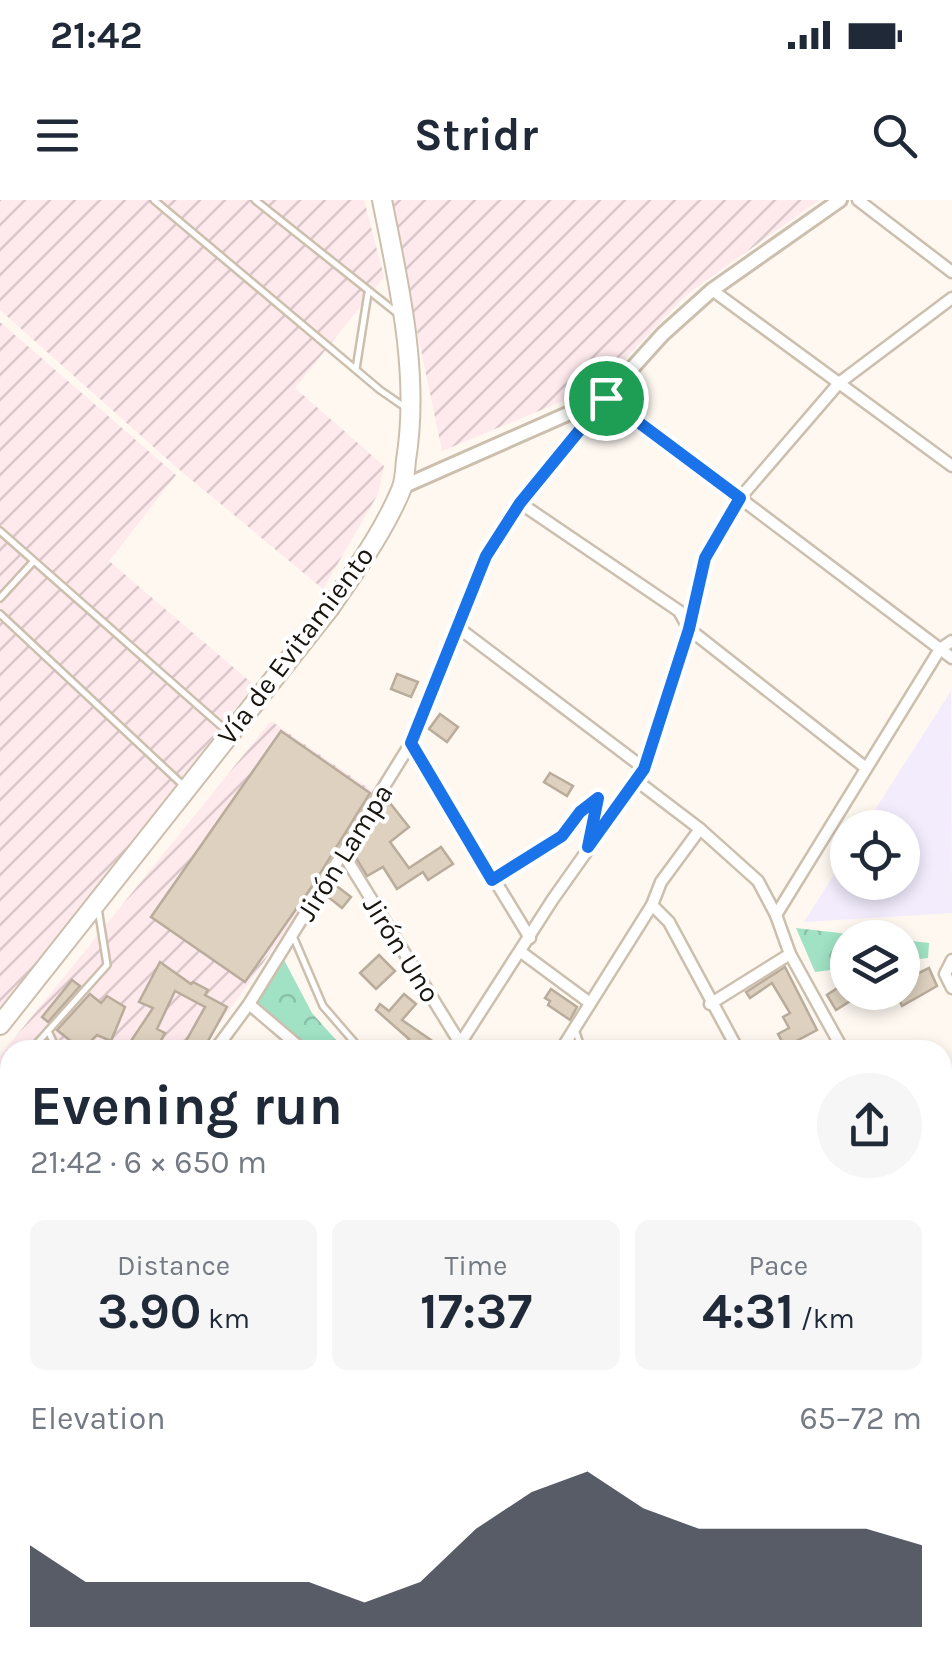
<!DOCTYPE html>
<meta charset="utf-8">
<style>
:root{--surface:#fff;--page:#f6f6f7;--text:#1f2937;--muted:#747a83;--accent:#111827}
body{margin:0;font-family:Karla,sans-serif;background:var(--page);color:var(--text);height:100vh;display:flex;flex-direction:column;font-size:38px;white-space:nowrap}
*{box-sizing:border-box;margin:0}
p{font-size:32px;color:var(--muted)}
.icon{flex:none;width:55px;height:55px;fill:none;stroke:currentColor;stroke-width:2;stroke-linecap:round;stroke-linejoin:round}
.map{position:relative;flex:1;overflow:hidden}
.side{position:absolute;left:0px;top:840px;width:952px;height:640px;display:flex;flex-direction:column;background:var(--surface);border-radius:30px 30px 0 0;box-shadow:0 5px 15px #0003}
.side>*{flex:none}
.controls{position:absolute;left:830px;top:610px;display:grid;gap:20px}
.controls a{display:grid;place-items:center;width:90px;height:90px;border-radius:50%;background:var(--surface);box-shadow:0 5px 15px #0003;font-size:50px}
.pin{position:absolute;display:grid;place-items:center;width:85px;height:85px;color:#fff;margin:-42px;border:5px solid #fff;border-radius:50%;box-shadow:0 2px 10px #0007}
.round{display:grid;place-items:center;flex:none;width:105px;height:105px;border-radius:52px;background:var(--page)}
.summary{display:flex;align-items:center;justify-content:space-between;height:170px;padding:0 30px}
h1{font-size:55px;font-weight:700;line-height:75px}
.metrics{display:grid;grid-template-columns:repeat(3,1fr);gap:15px;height:170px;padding:10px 30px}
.metrics div{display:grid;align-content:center;border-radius:15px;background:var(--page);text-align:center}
.metrics b{font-size:50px;font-weight:700}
.metrics small{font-size:28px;font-weight:400}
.metrics p{font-size:28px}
.chart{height:280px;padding:20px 30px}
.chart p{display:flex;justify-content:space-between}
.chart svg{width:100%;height:180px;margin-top:10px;fill:var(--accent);opacity:.7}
.status{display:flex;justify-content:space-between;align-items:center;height:70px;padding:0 50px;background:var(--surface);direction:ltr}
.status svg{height:28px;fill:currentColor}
header{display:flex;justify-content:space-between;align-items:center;height:130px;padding:0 30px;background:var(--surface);font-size:45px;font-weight:700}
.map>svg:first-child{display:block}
</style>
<div class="status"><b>21:42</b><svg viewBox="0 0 49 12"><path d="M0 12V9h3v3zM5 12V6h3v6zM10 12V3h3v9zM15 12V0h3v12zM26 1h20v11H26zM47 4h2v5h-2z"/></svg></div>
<header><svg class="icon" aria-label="menu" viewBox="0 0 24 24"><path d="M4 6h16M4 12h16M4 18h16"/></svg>Stridr<svg class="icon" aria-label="search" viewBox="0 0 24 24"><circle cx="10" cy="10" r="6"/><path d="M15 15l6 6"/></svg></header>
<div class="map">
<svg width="952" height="1480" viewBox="0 0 952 1480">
<defs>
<pattern id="industrial-furrows" width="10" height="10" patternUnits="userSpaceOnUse" patternTransform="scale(2.5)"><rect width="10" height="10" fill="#fee9ed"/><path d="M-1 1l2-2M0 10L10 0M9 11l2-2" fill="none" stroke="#d9c7ca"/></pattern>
<pattern id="park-crowns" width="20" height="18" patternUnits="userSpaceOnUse" patternTransform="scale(2.5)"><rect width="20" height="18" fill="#a0e2c3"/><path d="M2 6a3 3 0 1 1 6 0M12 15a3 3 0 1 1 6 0" fill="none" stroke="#89c1a6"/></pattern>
</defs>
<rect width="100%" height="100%" fill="#fef8f1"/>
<g fill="url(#industrial-furrows)">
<polygon points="0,0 364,0 384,77 295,188 384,266 378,294 323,389 175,266 0,110"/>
<polygon points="390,0 819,0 686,95 599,186 442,251"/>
<polygon points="0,122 176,275 109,361 254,485 0,812"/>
<polygon points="271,521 381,597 201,850 10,850 10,1108 0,1107 0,856"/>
<polygon points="0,1195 10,1211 10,1470 170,1470 176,1480 0,1480"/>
</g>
<polygon fill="#f2ecfd" points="951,491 952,713 804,722 847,654 848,682 902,682 902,628 864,627"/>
<g fill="url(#park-crowns)">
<polygon points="796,728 875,737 848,738 847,768 815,772"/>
<polygon points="903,740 929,743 928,758 903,761"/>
<polygon points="283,758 312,813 345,850 311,850 258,802"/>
<polygon points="801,1470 921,1470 926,1480 781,1480"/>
</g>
<g fill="#ded1bf" stroke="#b9ac9a" stroke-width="2.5">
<polygon points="397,474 418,482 411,497 391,489"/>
<polygon points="440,514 458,527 447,542 429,529"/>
<polygon points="281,531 370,593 313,685 245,782 151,717"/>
<polygon points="550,573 573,586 567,596 544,582"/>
<polygon points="384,603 390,603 409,627 390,642 409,668 441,647 453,664 428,680 423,672 397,689 383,667 367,676 353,653"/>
<polygon points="334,684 351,697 342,708 327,696"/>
<polygon points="379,755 395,771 376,789 360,773"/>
<polygon points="160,762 191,784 193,782 208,790 205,795 227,807 203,850 181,850 205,807 175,791 157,829 165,833 156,850 125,850 153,808 139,802"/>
<polygon points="785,767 817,830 785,847 778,834 789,828 783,817 790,813 772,783 750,798 746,792"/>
<polygon points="929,768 937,786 902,806 896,792 902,792 902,781"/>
<polygon points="72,780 80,786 48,822 42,817"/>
<polygon points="845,783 848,792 855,798 836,810 827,795"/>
<polygon points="551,789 577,807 570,820 548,805 550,801 545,798"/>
<polygon points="90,794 101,803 107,796 125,807 111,841 97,835 82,850 57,830"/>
<polygon points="404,794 416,804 402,820 431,840 424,850 411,850 405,846 409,839 376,810 380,804 389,811"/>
<polygon points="0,1021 10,1028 10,1061 0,1055"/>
</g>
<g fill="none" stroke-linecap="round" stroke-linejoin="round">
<defs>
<g id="service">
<polyline points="154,0 380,190 406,208"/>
<polyline points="255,0 397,113"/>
<polyline points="356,169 368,93"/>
<polyline points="0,331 228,532"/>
<polyline points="0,398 33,362"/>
<polyline points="0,414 185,587"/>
<polyline points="494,678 562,636 580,612 598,598 589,643"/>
<polyline points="293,736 323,806 361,850"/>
<polyline points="575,829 582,850"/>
<polyline points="48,831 57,850"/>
<polyline points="31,850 107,765 98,708"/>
<polyline points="0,884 10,873"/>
<polyline points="0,968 10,967"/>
</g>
<g id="minor">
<polyline points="858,0 952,72"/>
<polyline points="712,90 952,266"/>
<polyline points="520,303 679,411 689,429 866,568"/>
<polyline points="456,426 645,569"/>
<polyline points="411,543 530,738"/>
<polyline points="637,581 700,629 758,681 776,715 790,754 843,850"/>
<polyline points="344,655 460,843"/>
<polyline points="652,705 669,722 738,850"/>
<polyline points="776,715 940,449 952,441"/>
<polyline points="521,752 590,803"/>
<polyline points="952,760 945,774 952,788"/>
<polyline points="249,804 303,850"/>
<polyline points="710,804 790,754"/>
<polyline points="215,850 249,804 411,543 486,356 520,303 606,197 952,458"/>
<polyline points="456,850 553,699 645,569 689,429 705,358 740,298 839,183 952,98"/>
<polyline points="561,850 652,705 661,682 700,629"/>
<polyline points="942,1004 952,998"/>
<polyline points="942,1021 952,1040"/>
<polyline points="942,1085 952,1080"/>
<polyline points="0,1113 10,1114"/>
<polyline points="0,1185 10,1200"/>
<polyline points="942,1224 952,1220"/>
<polyline points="942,1385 952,1380"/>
<polyline points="942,1455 952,1472"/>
<polyline points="185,1470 191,1480"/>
<polyline points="253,1470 258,1480"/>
<polyline points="411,1470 416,1480"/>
<polyline points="549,1470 554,1480"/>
<polyline points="744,1478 761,1470"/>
<polyline points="200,1480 220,1470"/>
</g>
<polyline id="tertiary" points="402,287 606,197 663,134 712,90 840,0"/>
<path id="trunk" d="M0,825L329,409C355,371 383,333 401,290C405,281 405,270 406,260C420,174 399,85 382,0"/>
</defs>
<use href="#service" stroke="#ccbfae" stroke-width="10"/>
<use href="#minor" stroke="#ccbfae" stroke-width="15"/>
<use href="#tertiary" stroke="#ccbfae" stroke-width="18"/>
<use href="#trunk" stroke="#ccbfae" stroke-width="22"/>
<use href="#service" stroke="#fff" stroke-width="5"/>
<use href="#minor" stroke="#fff" stroke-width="10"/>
<use href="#tertiary" stroke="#fff" stroke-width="12"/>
<use href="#trunk" stroke="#fff" stroke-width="18"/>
</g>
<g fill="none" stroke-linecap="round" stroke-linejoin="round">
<defs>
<polygon id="route" points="606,198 740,298 705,358 689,429 644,569 588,647 598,598 580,612 562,636 492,680 411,543 486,356 520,303"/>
</defs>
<use href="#route" stroke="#fff" stroke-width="20"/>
<use href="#route" stroke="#1a73e8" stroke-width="12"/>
</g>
<g text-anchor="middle" stroke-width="8" stroke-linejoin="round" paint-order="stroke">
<g font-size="28" fill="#19150e" stroke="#fff">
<text transform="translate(295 445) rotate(-53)" y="10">Vía de Evitamiento</text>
<text transform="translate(344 652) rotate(-58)" y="10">Jirón Lampa</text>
<text transform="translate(402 749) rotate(58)" y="10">Jirón Uno</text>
</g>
</g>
</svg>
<div class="controls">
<a><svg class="icon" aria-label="locate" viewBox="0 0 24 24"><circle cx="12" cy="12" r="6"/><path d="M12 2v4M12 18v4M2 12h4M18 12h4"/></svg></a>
<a><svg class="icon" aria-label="layers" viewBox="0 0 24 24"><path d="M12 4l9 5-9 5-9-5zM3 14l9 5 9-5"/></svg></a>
</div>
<div class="pin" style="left:606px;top:198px;background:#1e9e55"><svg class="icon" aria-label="arrive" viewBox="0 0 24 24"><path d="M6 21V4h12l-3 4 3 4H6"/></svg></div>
<section class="side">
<div class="summary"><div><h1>Evening run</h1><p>21:42 · 6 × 650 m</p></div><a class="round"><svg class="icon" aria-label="share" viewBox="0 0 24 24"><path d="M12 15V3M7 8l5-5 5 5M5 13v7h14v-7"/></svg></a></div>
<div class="metrics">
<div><p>Distance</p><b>3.90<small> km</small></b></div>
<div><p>Time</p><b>17:37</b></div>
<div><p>Pace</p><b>4:31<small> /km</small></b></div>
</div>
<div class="chart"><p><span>Elevation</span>65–72 m</p>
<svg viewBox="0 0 160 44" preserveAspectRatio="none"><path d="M0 44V24L10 33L20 33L30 33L40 33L50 33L60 38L70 33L80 20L90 11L100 6L110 15L120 20L130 20L140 20L150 20L160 24V44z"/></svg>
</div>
</section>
</div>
